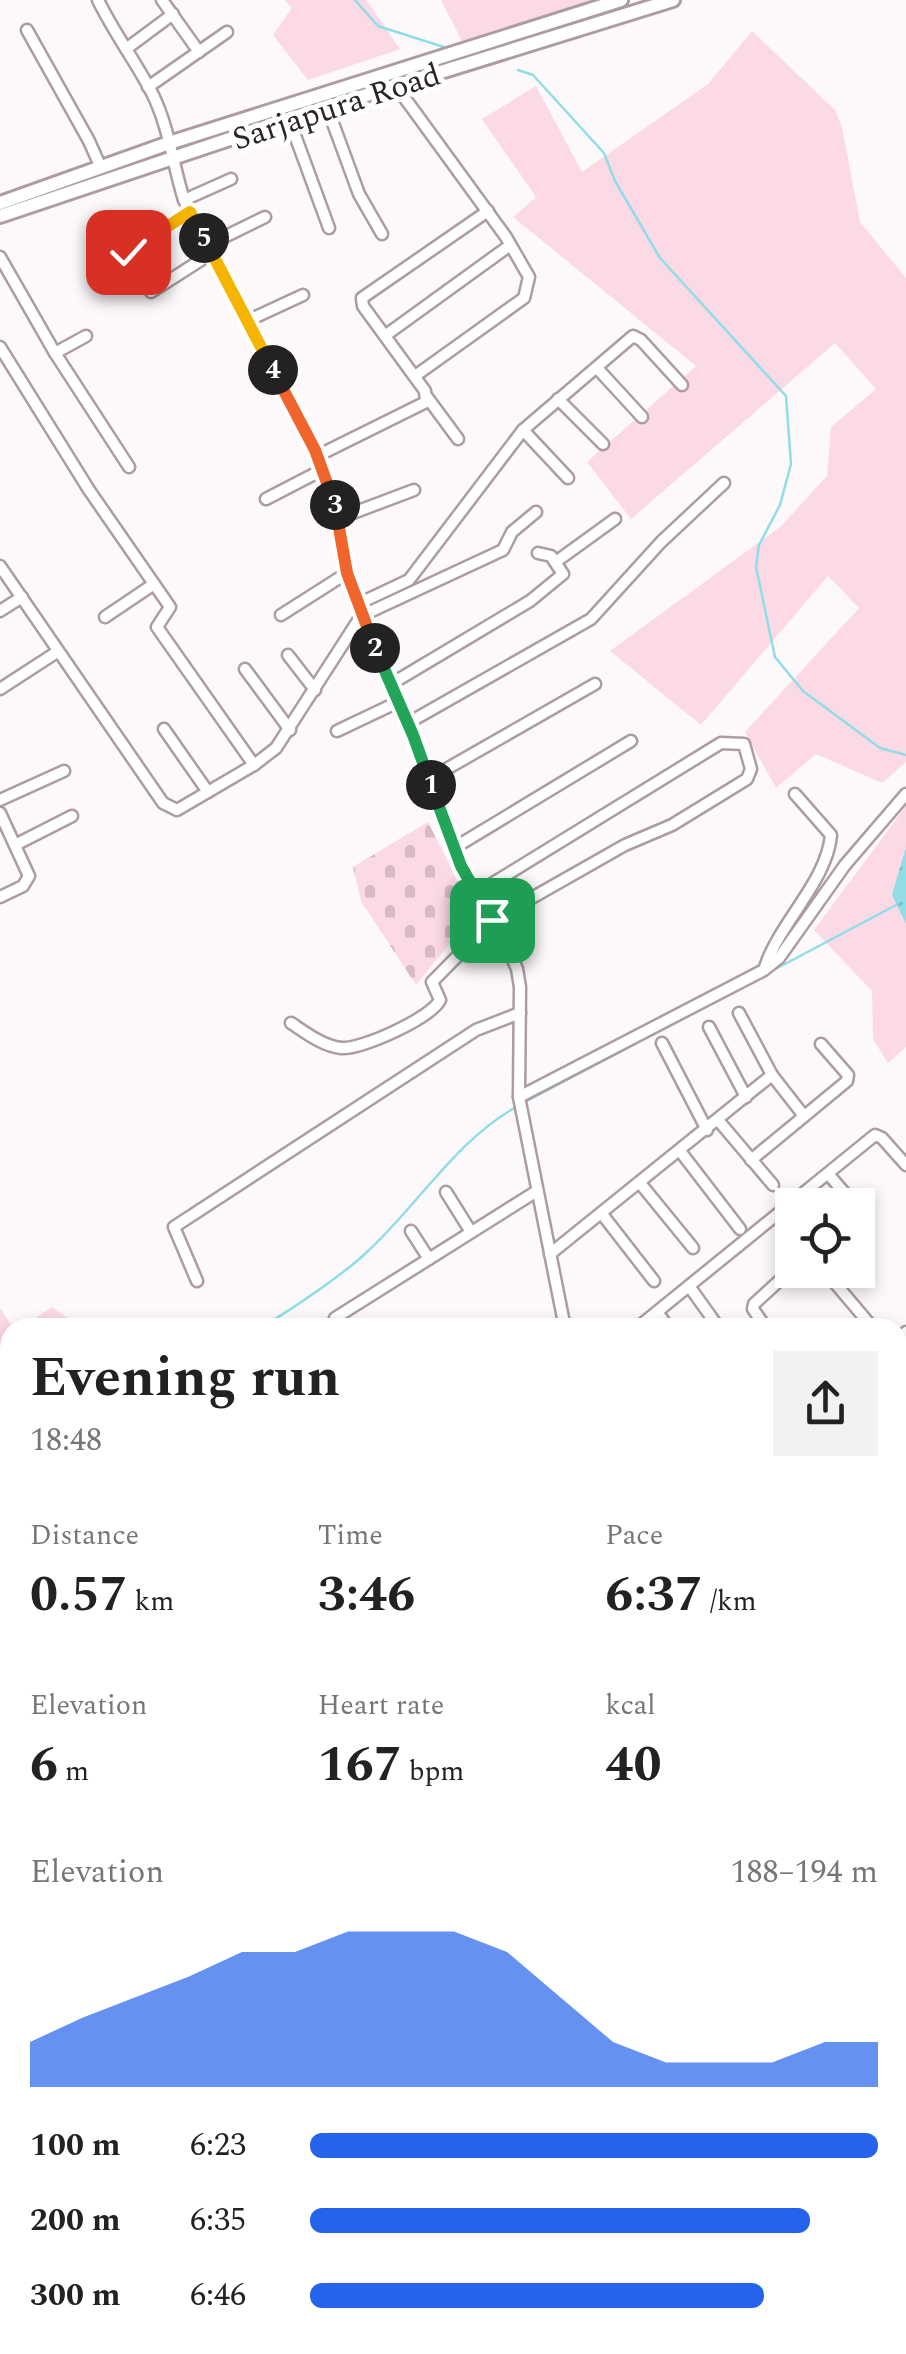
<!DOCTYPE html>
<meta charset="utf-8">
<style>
:root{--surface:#fff;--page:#f2f2f2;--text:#222;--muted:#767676;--accent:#2563eb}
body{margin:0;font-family:Spectral,serif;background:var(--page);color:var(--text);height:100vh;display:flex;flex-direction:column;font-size:38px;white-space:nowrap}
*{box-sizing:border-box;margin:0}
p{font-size:32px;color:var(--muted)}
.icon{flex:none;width:55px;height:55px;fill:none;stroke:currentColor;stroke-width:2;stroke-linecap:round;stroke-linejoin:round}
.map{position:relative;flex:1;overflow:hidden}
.sheet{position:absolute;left:0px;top:1318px;width:908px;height:1038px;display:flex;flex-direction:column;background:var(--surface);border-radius:30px 30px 0 0;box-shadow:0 5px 15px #0003}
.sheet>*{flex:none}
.fabs{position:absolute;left:775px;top:1188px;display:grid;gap:20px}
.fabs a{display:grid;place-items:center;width:100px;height:100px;border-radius:0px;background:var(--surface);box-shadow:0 5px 15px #0003;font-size:50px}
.pin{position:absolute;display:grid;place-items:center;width:85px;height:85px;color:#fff;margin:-42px;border-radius:20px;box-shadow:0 5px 15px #0006}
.km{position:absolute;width:50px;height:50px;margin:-25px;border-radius:50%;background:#222;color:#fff;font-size:28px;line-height:50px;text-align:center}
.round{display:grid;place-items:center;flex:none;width:105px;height:105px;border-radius:0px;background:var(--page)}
.overview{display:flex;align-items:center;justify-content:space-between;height:170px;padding:0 30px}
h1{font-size:55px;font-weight:700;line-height:75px}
.figures{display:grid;grid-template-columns:repeat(3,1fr);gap:15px;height:170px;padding:10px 30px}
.figures div{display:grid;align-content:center}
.figures b{font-size:50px;font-weight:700}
.figures small{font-size:28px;font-weight:400}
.figures p{font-size:28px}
.chart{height:280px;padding:20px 30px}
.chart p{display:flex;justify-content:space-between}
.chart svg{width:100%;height:180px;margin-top:10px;fill:var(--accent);opacity:.7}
ul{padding:0 30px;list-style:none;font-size:32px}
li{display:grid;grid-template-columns:160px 120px 1fr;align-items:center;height:75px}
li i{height:25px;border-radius:12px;background:var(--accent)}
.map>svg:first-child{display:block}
</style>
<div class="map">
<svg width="906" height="2354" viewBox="0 0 906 2354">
<defs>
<pattern id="cemetery-stones" width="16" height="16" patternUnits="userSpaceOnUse" patternTransform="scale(2.5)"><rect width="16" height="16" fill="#fbd9e5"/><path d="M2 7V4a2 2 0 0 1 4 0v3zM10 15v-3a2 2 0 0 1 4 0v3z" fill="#d7bac4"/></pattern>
<pattern id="park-tufts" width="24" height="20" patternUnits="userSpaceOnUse" patternTransform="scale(2.5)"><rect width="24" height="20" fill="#fbd9e5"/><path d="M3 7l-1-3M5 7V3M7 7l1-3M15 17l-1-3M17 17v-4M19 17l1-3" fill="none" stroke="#d7bac4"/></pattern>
<pattern id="water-ripples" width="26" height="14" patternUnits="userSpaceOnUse" patternTransform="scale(2.5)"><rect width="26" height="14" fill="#90dde8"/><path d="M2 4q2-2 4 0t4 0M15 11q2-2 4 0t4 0" fill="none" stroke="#7cbec7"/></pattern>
</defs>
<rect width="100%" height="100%" fill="#fdf9fa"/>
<g fill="#fbd9e5">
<polygon points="285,0 366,0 400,49 308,80 273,35 292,8"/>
<polygon points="441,0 594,0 594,1 462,41"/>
<polygon points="752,31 835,110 842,127 860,222 906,278 906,762 882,783 816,754 776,788 745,732 859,608 828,576 701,725 610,651 780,527 827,476 831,427 876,389 835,343 631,519 587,462 696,366 513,217 536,197 482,119 536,86 582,172 708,84"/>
<polygon points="906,806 906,1047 888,1063 873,1039 872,991 814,930"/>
<polygon points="52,1307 80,1327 22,1327"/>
<polygon points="0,1308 12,1327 10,1548 0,1552"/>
<polygon points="898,1730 906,1745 906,2354 425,2354 421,2345 898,2345"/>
<polygon points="10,2271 10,2345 217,2345 223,2354 0,2354 0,2280"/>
</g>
<polygon fill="url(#cemetery-stones)" points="428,822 474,914 416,985 361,901 353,867"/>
<polygon fill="url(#park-tufts)" points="325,2345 421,2345 425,2354 304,2354"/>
<polygon fill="url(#water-ripples)" points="906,847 906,924 892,895"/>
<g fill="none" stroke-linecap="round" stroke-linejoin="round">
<g stroke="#90dde8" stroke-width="2.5">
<polyline points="355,0 378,26 450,49"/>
<polyline points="518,70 533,75 604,153 615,181 660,258 786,396 791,464 780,505 759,545 756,567 775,657 803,691 880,748 906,755"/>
<polyline points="768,973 898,904"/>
<polyline points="525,1102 739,989"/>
<path d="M259,1328C286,1314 345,1273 367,1252C418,1205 457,1139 518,1106"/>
</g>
<defs>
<g id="minor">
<path d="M98,0C114,33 136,62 153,95C169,128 173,165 184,200L317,456L334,500L347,573L364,623L413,735L461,866L502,934L517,969L520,987L519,1097L565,1328"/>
<polyline points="162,0 199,52"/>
<polyline points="27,30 89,141 101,168"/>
<polyline points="126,49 173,14"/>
<polyline points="396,86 506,237 529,277 524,298 415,376"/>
<polyline points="148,87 227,32"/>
<polyline points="327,107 359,194 382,234"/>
<polyline points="289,119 329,228"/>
<polyline points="184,200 231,179"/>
<polyline points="208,245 265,217"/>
<polyline points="128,251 191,212"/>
<polyline points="0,257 55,353 129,467"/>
<polyline points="151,292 212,253"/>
<polyline points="247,321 303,295"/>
<polyline points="386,335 509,246"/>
<polyline points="0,347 89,490 170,607 157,627 254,765"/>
<polyline points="55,353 86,336"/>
<polyline points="597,368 642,417"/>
<polyline points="427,397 458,439"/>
<polyline points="558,399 603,444"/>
<polyline points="523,430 568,478"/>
<polyline points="317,456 426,402 425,391 363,306 362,298 488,211"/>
<polyline points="266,499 322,470"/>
<polyline points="337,519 414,490"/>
<polyline points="557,561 615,519"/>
<polyline points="0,566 163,803 177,810 254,765 276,748 361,616 503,550 512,532 536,512"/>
<polyline points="358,604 409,580 523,430 633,336 641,340 682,385"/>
<polyline points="0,611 22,597"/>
<polyline points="281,615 347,573"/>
<polyline points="105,617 154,584"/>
<polyline points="288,655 315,690"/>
<polyline points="245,669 290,730"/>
<polyline points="391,684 530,601 563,574 551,556 538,553"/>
<polyline points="0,689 57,652"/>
<polyline points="408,723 591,619 661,542 724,483"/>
<polyline points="164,729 208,792"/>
<polyline points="337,731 398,702"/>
<polyline points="429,779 595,684"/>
<polyline points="0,800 64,771"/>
<polyline points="0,813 29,876 23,886 0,897"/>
<polyline points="15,845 72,816"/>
<polyline points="454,848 631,741"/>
<path d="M765,967C780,922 827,881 831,835L795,794"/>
<path d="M291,1023C306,1033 323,1046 341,1048C361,1050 431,1018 440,1000L432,982L493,920L625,845L672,825L747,779L751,769L744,744L721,743L477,893"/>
<polyline points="709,1027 746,1097"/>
<polyline points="662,1043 707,1130"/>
<polyline points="772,1075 804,1116"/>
<polyline points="519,1097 764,970 779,958 845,865 906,794"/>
<polyline points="718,1120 773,1185"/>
<polyline points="680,1151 740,1229"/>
<polyline points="751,1160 847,1081 848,1075 821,1044"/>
<polyline points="829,1175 855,1205"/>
<polyline points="640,1183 693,1248"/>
<polyline points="446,1192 471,1232"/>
<polyline points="602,1214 654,1281"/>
<polyline points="778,1216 792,1233"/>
<polyline points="411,1231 429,1259"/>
<polyline points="550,1254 772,1075 739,1013"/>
<polyline points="824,1270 873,1328"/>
<polyline points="197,1281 174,1227 476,1030 520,1013"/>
<polyline points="689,1286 719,1328"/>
<polyline points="657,1312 669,1328"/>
<polyline points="335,1318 537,1191"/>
<polyline points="637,1328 875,1135 882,1138 906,1165"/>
<polyline points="766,1328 753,1309 754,1304 792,1269"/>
<polyline points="898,1340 906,1332"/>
<polyline points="898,1385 906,1380"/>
<polyline points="898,1410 906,1424"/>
<polyline points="898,1480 906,1477"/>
<polyline points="898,1527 906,1540"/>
<polyline points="898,1607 906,1603"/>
<polyline points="0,1641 10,1667"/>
<polyline points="898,1696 906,1720"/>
<polyline points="0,1746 6,1746 10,1712"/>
<polyline points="0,1792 10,1791"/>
<polyline points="0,2267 10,2257"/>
<polyline points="232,2345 238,2354"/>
</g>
<g id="major">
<polyline points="0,203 169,143 621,0"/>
<polyline points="0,216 289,119 673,0"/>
</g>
</defs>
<use href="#minor" stroke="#ad9ca2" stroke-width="15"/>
<use href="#major" stroke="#ad9ca2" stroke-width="18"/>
<use href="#minor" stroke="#fff" stroke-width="10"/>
<use href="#major" stroke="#fff" stroke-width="12"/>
</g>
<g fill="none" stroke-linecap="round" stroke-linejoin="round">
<defs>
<polyline id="split-1" points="431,785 461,866 492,920"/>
<polyline id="split-2" points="375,648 413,735 431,785"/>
<polyline id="split-3" points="335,505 347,573 375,648"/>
<polyline id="split-4" points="273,370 315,450 335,505"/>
<polyline id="split-5" points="204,238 273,370"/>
<polyline id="split-6" points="128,252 190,212 204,238"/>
</defs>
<use href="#split-1" stroke="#fff" stroke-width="20"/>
<use href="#split-2" stroke="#fff" stroke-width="20"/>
<use href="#split-3" stroke="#fff" stroke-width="20"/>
<use href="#split-4" stroke="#fff" stroke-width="20"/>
<use href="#split-5" stroke="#fff" stroke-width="20"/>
<use href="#split-6" stroke="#fff" stroke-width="20"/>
<use href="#split-1" stroke="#22a559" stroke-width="12"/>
<use href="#split-2" stroke="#22a559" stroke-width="12"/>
<use href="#split-3" stroke="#f0652b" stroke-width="12"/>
<use href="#split-4" stroke="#f0652b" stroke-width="12"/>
<use href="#split-5" stroke="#f5b400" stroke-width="12"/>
<use href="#split-6" stroke="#f5b400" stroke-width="12"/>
</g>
<g text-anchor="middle" stroke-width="10" stroke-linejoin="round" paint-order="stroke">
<g font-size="32" fill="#2c2528" stroke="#fff">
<text transform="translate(336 106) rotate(-18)" y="11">Sarjapura Road</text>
</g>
</g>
</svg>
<div class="fabs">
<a><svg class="icon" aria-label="locate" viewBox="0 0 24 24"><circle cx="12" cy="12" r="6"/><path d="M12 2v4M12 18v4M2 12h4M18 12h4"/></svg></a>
</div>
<div class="pin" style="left:492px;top:920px;background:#1e9e55"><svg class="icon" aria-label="arrive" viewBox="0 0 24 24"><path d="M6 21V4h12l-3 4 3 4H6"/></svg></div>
<div class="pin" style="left:128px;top:252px;background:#d93025"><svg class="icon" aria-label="check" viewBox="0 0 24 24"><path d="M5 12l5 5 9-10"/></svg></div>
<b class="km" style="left:431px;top:785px">1</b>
<b class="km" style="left:375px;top:648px">2</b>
<b class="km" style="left:335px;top:505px">3</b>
<b class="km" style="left:273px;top:370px">4</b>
<b class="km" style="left:204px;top:238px">5</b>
<section class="sheet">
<div class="overview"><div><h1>Evening run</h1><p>18:48</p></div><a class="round"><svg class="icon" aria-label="share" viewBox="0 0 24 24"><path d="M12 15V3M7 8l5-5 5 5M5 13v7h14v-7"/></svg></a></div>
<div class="figures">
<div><p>Distance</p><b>0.57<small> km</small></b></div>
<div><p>Time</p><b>3:46</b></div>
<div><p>Pace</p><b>6:37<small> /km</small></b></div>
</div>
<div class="figures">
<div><p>Elevation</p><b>6<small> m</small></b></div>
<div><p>Heart rate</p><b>167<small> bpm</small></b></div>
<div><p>kcal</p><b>40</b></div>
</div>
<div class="chart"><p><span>Elevation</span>188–194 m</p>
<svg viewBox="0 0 160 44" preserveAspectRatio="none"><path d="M0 44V33L10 27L20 22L30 17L40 11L50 11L60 6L70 6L80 6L90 11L100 22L110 33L120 38L130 38L140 38L150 33L160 33V44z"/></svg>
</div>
<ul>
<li><b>100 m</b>6:23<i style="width:100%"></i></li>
<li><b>200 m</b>6:35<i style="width:88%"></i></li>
<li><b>300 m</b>6:46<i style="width:80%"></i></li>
</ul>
</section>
</div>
